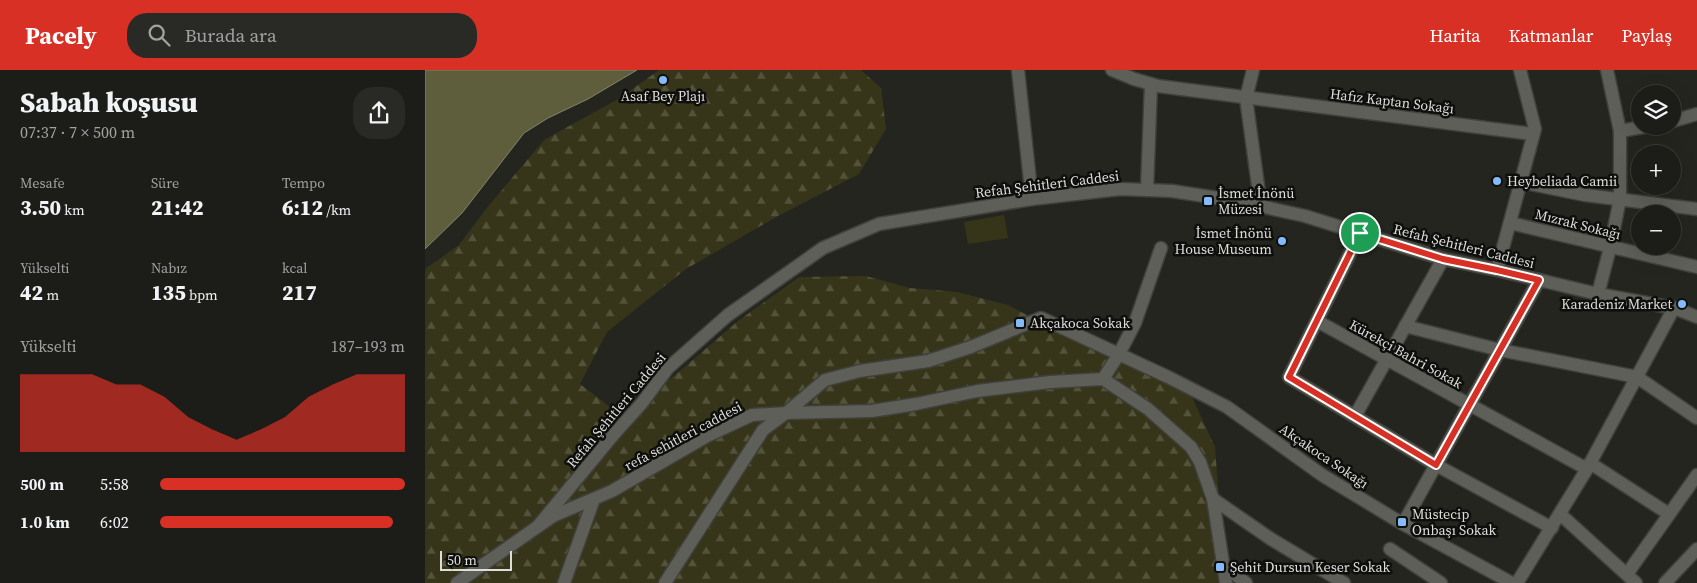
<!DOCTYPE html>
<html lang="tr">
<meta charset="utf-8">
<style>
:root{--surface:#1c1c18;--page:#292925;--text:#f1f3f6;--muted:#a0a1a2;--line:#3a3a37;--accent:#d93025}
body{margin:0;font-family:"Source Serif 4",serif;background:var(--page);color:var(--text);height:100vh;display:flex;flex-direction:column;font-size:19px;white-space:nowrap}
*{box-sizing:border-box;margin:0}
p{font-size:16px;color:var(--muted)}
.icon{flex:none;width:28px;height:28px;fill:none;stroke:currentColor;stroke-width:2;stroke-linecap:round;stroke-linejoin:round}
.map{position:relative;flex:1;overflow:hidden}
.side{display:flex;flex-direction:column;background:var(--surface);width:425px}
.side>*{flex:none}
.controls{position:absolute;left:1206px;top:15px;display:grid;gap:10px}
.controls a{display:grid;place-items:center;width:50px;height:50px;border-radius:50%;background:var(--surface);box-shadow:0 5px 20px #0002,0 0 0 1px var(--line);font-size:25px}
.scale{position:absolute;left:15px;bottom:12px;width:72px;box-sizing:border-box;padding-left:5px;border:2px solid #ddddda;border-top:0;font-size:14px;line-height:18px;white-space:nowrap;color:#ddddda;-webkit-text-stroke:4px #0e0e0c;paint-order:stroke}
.pin{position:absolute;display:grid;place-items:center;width:42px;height:42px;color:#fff;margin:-21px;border:2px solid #fff;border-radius:50%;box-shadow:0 1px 5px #0007}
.round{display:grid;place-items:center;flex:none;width:52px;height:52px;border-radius:20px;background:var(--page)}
.headline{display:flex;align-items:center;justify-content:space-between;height:85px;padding:0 20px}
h1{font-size:28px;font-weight:800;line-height:38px}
.metrics{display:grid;grid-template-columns:repeat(3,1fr);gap:8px;height:85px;padding:5px 20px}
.metrics div{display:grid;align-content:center}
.metrics b{font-size:21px;font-weight:800}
.metrics small{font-size:14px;font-weight:400}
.metrics p{font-size:14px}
.chart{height:140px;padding:10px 20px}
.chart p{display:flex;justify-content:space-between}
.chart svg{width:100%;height:90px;margin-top:5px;fill:var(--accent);opacity:.7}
ul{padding:0 20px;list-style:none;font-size:16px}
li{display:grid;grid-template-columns:80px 60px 1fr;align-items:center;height:38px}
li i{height:12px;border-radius:6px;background:var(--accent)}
header{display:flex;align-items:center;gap:30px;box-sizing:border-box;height:70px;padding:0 25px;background:var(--accent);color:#fff}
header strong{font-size:24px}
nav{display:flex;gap:28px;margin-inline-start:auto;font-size:18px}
.search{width:350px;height:45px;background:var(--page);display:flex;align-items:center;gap:12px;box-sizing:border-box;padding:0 18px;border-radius:20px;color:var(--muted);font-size:19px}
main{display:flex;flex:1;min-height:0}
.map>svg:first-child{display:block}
</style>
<header>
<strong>Pacely</strong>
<div class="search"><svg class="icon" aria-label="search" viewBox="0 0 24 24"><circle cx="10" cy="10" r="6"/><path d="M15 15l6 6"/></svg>Burada ara</div>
<nav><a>Harita</a><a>Katmanlar</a><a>Paylaş</a></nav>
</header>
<main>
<section class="side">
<div class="headline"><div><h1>Sabah koşusu</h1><p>07:37 · 7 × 500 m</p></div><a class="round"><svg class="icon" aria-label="share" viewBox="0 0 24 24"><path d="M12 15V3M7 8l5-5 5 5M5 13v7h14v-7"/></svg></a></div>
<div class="metrics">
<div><p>Mesafe</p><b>3.50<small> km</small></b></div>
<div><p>Süre</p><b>21:42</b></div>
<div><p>Tempo</p><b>6:12<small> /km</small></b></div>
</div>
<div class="metrics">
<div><p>Yükselti</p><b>42<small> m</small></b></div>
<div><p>Nabız</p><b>135<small> bpm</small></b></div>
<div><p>kcal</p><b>217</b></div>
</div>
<div class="chart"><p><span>Yükselti</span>187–193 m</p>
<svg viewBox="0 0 160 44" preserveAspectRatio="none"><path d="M0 44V6L10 6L20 6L30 6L40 11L50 11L60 17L70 27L80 33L90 38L100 33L110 27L120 17L130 11L140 6L150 6L160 6V44z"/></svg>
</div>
<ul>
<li><b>500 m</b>5:58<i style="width:100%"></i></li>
<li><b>1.0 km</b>6:02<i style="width:95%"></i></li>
</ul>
</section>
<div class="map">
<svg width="1272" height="513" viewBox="0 0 1272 513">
<defs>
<pattern id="forest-firs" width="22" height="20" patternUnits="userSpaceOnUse" patternTransform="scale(1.25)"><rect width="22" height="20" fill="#363519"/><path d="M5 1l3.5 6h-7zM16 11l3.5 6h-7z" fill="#53523a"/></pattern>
</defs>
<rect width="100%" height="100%" fill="#252520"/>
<polygon fill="url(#forest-firs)" points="234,0 436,0 456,18 461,59 434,104 353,146 261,199 182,262 155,314 197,346 255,301 313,251 374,207 441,206 485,218 532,222 583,235 619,254 672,277 767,327 790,377 796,459 808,513 0,513 0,199 34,175 61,139 119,70 195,28"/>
<polygon fill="#363519" points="579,145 583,168 543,174 539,152"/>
<polygon fill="#5f5e3c" stroke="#85846b" points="0,0 212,0 163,29 123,48 99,63 37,143 0,179"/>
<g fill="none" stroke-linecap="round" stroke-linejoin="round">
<defs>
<g id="minor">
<polyline points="593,0 607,129"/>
<polyline points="687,0 709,9 733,16 1108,64"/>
<polyline points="828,0 821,28 836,137"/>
<polyline points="1248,51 1272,44"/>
<polyline points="1195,61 1224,56"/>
<polyline points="1096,112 1160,125 1272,139"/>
<polyline points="722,120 726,14"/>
<polyline points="1085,153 1272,197"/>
<polyline points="935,163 864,307 1011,395 1127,458"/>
<polyline points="1072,200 1110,59 1095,0"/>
<polyline points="1173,224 1185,178 1195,129 1195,61 1182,0"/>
<polyline points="892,251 1162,399"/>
<polyline points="980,256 1075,280 1212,307 1272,348"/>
<polyline points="678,309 694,284 710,253 736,178"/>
<polyline points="930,346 1018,189"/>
<polyline points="1165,393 1244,444"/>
<polyline points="788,429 846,469 919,513"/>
<polyline points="1135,444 1211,513"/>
<polyline points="978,454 1114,210"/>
<polyline points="113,456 190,363 217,333 243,298 303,245 398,178 454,154 607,129 695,119 747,121 812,131 880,146 1018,189 1072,200 1173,224 1249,238 1272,247"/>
<polyline points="965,479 1016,513"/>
<polyline points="797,494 821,513"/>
<polyline points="1202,504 1272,405"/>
<polyline points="32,513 128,446 187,421 282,366 327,345 361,343 400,310 435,301 503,291 546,277 616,248 743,307 802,337 897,405 978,454 1087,513"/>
<polyline points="139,513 169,429"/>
<polyline points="240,513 338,360 361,343 447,341 491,334 552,321 625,312 678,309 723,339 766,377 775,392 788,429 801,513"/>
<polyline points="1092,513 1162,399 1249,238"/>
<polyline points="1240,513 1272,479"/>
</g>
</defs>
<use href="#minor" stroke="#40403c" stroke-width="15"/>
<use href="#minor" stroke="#5f5f59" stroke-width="12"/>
</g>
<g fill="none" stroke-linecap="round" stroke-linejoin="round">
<defs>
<polygon id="route" points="935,163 1018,189 1072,200 1114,210 1011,395 864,307"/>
</defs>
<use href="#route" stroke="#fff" stroke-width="10"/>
<use href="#route" stroke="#d93025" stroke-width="6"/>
</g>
<g fill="#85bbfb" stroke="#0e0e0c" stroke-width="2">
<circle cx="238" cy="10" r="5"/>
<circle cx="1072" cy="111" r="5"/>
<rect x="778" y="126" width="10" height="10" rx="2.5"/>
<circle cx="857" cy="171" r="5"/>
<circle cx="1257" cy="234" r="5"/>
<rect x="590" y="248" width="10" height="10" rx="2.5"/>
<rect x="972" y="447" width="10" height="10" rx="2.5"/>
<rect x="790" y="492" width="10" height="10" rx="2.5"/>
</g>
<g text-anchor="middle" stroke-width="5" stroke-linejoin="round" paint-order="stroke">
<g font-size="14" fill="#ddddda" stroke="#0e0e0c" text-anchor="start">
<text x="238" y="31" text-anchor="middle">Asaf Bey Plajı</text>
<text x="1082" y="116">Heybeliada Camii</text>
<text x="793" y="128">İsmet İnönü<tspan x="793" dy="16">Müzesi</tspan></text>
<text x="847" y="168" text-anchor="end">İsmet İnönü<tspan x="847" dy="16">House Museum</tspan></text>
<text x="1247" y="239" text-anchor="end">Karadeniz Market</text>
<text x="605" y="258">Akçakoca Sokak</text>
<text x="987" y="449">Müstecip<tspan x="987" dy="16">Onbaşı Sokak</tspan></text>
<text x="805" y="502">Şehit Dursun Keser Sokak</text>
</g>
<g font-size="14" fill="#ddddda" stroke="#0e0e0c">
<text transform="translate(967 31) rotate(7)" y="5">Hafız Kaptan Sokağı</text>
<text transform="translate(622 114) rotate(-7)" y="5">Refah Şehitleri Caddesi</text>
<text transform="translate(1153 154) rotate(14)" y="5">Mızrak Sokağı</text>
<text transform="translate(1039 176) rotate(14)" y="5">Refah Şehitleri Caddesi</text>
<text transform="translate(981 284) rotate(29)" y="5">Kürekçi Bahri Sokak</text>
<text transform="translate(191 340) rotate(-50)" y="5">Refah Şehitleri Caddesi</text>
<text transform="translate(258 366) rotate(-28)" y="5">refa sehitleri caddesi</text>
<text transform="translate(899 386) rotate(34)" y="5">Akçakoca Sokağı</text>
</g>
</g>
</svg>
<div class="controls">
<a><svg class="icon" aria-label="layers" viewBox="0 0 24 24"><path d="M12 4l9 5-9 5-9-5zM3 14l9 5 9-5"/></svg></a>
<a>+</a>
<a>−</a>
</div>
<div class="scale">50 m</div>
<div class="pin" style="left:935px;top:163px;background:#1e9e55"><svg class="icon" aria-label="arrive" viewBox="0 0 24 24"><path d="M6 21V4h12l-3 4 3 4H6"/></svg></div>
</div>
</main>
